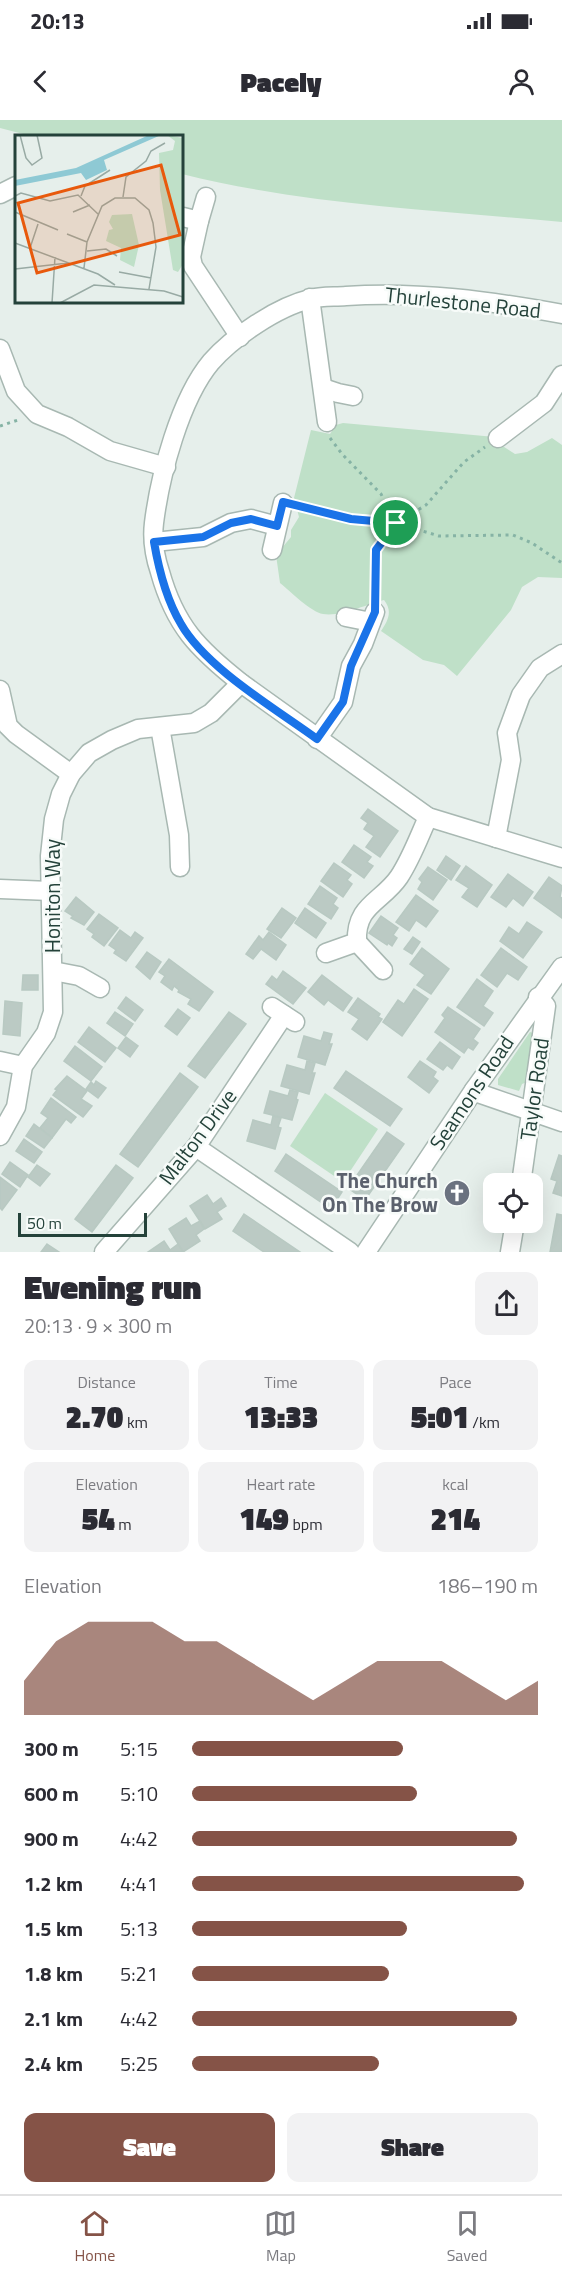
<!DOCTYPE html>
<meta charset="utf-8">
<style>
:root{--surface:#fff;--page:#f2f2f3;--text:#2b2b33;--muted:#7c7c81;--line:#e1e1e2;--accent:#855347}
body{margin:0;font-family:"Titillium Web",sans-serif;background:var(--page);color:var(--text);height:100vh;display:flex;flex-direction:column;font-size:22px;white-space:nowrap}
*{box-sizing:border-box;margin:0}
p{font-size:20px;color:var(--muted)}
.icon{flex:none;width:33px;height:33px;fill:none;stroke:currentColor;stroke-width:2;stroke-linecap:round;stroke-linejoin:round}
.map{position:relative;height:1132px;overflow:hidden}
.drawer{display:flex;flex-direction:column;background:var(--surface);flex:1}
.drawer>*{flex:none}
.fabs{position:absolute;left:483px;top:1053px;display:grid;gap:12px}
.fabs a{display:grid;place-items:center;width:60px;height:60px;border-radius:12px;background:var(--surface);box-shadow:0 6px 24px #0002;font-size:30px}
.scale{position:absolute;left:18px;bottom:15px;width:129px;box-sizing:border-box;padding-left:6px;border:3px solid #24423a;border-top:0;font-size:16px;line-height:21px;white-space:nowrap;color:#24423a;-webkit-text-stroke:4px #f7fbf9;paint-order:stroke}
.pin{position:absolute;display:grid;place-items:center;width:51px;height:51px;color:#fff;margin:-26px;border:3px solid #fff;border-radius:50%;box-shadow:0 2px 6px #0007}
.round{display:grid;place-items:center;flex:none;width:63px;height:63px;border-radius:12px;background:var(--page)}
.headline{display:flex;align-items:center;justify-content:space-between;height:102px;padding:0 24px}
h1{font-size:33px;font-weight:800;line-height:45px}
.stats{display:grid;grid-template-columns:repeat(3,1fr);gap:9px;height:102px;padding:6px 24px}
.stats div{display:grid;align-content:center;border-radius:12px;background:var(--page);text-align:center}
.stats b{font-size:30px;font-weight:800}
.stats small{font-size:16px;font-weight:400}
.stats p{font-size:16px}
.chart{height:168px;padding:12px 24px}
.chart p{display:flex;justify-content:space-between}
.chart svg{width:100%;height:108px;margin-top:6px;fill:var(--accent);opacity:.7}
.button{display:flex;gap:12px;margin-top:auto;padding:12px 24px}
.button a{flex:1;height:69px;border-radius:12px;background:var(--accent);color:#fff;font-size:24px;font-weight:800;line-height:69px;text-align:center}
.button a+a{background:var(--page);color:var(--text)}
ul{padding:0 24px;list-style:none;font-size:20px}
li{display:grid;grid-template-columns:96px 72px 1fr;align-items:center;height:45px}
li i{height:15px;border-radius:8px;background:var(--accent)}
.status{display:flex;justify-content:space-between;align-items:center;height:42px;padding:0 30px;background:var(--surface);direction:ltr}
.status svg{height:16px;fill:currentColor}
header{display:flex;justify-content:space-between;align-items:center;height:78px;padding:0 24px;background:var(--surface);font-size:27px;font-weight:800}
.menu{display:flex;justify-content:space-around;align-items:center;height:84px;border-top:2px solid var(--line);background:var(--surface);font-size:16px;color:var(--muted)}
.menu a{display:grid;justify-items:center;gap:3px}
.menu .on{color:var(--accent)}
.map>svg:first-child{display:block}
</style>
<div class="status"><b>20:13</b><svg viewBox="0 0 49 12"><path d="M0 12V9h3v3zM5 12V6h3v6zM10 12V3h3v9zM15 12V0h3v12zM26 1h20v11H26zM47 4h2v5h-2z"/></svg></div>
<header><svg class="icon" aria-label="back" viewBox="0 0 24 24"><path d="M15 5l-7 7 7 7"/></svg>Pacely<svg class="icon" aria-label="person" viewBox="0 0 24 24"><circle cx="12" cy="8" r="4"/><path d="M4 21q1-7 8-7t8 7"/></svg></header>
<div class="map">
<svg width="562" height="1132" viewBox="0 0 562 1132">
<rect width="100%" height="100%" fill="#e6efeb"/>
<g fill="#bfe0c8">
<path d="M0,0H562V102C435,90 306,85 182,54V16H31L0,8Z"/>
<path d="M343,303L495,317L501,325L515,334L527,332L552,318L562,325V458L538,457L522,467L511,490L457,556L444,545L423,540L381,511C388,501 393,491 384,480C367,484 341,497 323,494C311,492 291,472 280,463L276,435L291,417V410L299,397L294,378L311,310L330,314L336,305Z"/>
<polygon points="530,912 533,913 527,962 522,964 519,971 498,965 498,959"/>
<polygon points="325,973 378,1009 343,1062 290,1026"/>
</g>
<g fill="#bbcac4" stroke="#b8c9c2" stroke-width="1.5">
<polygon points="368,689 398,711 380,737 366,727 374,716 364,709 368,703 361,698"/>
<polygon points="354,725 371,737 367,742 373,746 364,758 342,742"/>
<polygon points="446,736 460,746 451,760 437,750"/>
<polygon points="334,743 351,755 347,760 352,764 343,777 321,761"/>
<polygon points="466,746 492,765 477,787 462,777 469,768 456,760"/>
<polygon points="428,747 447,760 433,780 418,769 422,762 419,759"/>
<polygon points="508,754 533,772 523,786 513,778 506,787 491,777"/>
<polygon points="549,757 562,766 560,777 562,778 562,798 534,778"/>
<polygon points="320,766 337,778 333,784 338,788 331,799 308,784"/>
<polygon points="416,775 438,791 426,807 416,800 409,811 396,802"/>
<polygon points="76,777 94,792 84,805 71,798 73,796 65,791"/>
<polygon points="282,788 296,798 281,818 267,809"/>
<polygon points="305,788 326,803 316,818 295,803"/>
<polygon points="99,794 118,808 104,826 92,817 94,814 87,809"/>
<polygon points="381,796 398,808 393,815 397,818 392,826 388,823 387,825 369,813"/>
<polygon points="527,802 542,812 523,838 500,821 509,807 519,814"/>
<polygon points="120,810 131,818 135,812 143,818 126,841 114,833 116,830 109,825"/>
<polygon points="269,812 286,825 276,840 261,829 253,839 246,834 259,816 263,820"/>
<polygon points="413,817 420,822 412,834 404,829"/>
<polygon points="422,828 449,849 431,874 417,865 425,855 410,844"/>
<polygon points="501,828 527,847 518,860 507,853 497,867 481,855"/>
<polygon points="147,832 161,842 150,859 136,847"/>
<polygon points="169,839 213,872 199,891 188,884 191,879 178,872 179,870 174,866 172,870 161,862 165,856 159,852"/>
<polygon points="283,851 306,868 293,884 266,864 272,856 277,860"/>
<polygon points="23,855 38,855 38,870 22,870"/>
<polygon points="322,855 352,878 343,891 328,880 324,885 308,872"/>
<polygon points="477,859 493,871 483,886 493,893 484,906 457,887"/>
<polygon points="414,869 428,879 402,916 383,902 398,880 404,884"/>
<polygon points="126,877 143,890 135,901 118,888"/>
<polygon points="358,878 380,894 378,897 382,899 367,920 352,909 359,899 348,892"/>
<polygon points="5,881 22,883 20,916 3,914"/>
<polygon points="448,887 480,909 473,919 478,923 473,930 468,927 464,933 435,912 445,898 442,895"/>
<polygon points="178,889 190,898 177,915 165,906"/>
<polygon points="115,892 133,904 125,916 107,903"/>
<polygon points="229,892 246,904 205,958 188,946"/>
<polygon points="89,907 116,928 105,942 78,922"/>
<polygon points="324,912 332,914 329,924 332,924 325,945 298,937 304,916 321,921"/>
<polygon points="126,917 138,926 130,937 118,928"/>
<polygon points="440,922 460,937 452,949 447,945 443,950 427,939"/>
<polygon points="75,926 102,947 91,961 64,941"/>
<polygon points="307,941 315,943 312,953 315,953 309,974 281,966 287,945 305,950"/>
<polygon points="420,941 436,952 433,957 438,961 429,973 408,957"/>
<polygon points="346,951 402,989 390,1006 334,968"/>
<polygon points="180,953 198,967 138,1047 120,1034"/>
<polygon points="67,956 87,971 81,979 92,986 83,997 53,975 57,970 55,969"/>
<polygon points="96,961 106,968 98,978 86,969 91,962 94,965"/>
<polygon points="290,970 298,972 296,979 298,980 292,1000 264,993 270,971 288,976"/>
<polygon points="51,978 76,997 71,1003 66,999 52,1018 40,1008 48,998 41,993"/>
<polygon points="273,996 281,998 278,1007 281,1008 275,1029 247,1021 253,1000 271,1005"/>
<polygon points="34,1004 52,1018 44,1028 26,1016"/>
<polygon points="387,1012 404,1024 365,1080 348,1068"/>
<polygon points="24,1019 42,1032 34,1043 16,1031"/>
<polygon points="286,1034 342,1072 331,1089 275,1051"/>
<polygon points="559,1035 562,1036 562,1076 553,1073 557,1061 551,1059"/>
<polygon points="10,1042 28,1055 20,1067 2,1054"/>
<polygon points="37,1045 50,1054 40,1066 28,1057"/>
<polygon points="116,1045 133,1058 92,1112 75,1099"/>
<polygon points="0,1057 17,1070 2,1090 0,1088"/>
<polygon points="207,1075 213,1084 221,1078 226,1086 217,1092 222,1099 205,1109 190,1086"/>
<polygon points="244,1094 300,1132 264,1132 233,1111"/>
<polygon points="557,1094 562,1095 562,1132 550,1132"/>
<polygon points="186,1098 191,1106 200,1101 204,1109 196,1115 200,1121 183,1132 169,1109"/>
<polygon points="164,1121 170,1130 178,1124 183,1132 148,1132"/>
<polygon points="47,1124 59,1132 41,1132"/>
</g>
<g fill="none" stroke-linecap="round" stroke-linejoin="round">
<defs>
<g id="minor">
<polyline points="0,74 16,66"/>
<polyline points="183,97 199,101 206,77"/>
<polyline points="199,101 191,137 193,146 240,217"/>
<polyline points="310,178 327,302"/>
<path d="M562,194C491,181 418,171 346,176C334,177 321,176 310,179C277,187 233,217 211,242C180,279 160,355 154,403C152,419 155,437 160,452C175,506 198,529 241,563L428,697L562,738"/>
<polyline points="0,229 16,271 37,294 68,307 110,331 166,347"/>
<polyline points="323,268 338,273 353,276"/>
<polyline points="498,318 544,283 562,255"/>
<polyline points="154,422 203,417 231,403 251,399 277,406"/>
<polyline points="272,430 283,383"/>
<polyline points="346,497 371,502"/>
<polyline points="0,570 8,606 16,614 71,654"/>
<polyline points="160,607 179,715 180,747"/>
<polyline points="317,619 343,582 351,546 363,524 375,492"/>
<polyline points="496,718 511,640 507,613 521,575 540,548 562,534"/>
<polyline points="0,769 50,771"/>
<polyline points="357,822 383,850"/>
<path d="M326,833L357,822C355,785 382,782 399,757C411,739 419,717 428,697"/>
<polyline points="53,851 79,856 100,868"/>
<polyline points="272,887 295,902"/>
<polyline points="0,941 23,946"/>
<polyline points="474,970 481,974 562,1002"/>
<polyline points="0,1016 16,987 23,946 46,913 53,892 50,736 54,699 61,674 71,654 89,633 112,620 138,609 194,603 211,593 241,563"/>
<polyline points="196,1027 350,1132"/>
<polyline points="521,1064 546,886 538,877"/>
<polyline points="104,1132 196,1027 284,895"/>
<polyline points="366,1132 474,970 562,847"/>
<polyline points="510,1132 515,1102"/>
</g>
</defs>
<use href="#minor" stroke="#a8b8b2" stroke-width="21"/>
<g stroke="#86b3a5" stroke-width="3" stroke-dasharray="3 4.5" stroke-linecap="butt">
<polyline points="0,306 18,300"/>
<polyline points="330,318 342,334 381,374 396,403"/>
<polyline points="299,387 351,399 396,403 439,416 513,415 532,423 562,443"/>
<polyline points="375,475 376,430 396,403 426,385 464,342 485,327"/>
</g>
<use href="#minor" stroke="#fff" stroke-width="18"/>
</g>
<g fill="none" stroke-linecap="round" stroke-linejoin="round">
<defs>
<path id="route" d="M283,382L351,399L396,403L376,430L375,492L351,546L343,582L317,619C276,589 206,548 181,504C166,479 159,451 154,422L203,417L231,403L251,399L277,406Z"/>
</defs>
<use href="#route" stroke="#fff" stroke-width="12"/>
<use href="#route" stroke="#1a73e8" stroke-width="8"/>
</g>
<defs>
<symbol id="church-disc" viewBox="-11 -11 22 22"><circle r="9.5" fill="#6b7280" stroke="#f7fbf9"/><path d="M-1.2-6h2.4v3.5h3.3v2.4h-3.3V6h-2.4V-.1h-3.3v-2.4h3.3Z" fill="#fff"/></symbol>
</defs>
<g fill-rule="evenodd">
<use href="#church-disc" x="442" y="1058" width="30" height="30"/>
</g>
<g text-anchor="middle" stroke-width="5" stroke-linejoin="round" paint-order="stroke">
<g font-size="21" fill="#24423a" stroke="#f7fbf9">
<text transform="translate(463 183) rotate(6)" y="7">Thurlestone Road</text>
<text transform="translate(53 776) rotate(-90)" y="7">Honiton Way</text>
<text transform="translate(535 969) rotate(-82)" y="7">Taylor Road</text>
<text transform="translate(472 973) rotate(-56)" y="7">Seamons Road</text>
<text transform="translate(198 1017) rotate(-53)" y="7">Malton Drive</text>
</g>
<g font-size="21" font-weight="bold" fill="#5b616d" stroke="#f7fbf9" text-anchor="end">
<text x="438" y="1068">The Church<tspan x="438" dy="24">On The Brow</tspan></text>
</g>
</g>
<g transform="translate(15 15)">
<rect width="168" height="168" fill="#e6efeb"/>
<path d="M152,0L168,3V129L163,137L158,135L145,55L144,18L158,15L160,6ZM117,79L124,110L119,132L105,125L106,113L91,106L94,95L98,94L94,87L97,80Z" fill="#bfe0c8"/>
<path d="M134,0H146L89,25L92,35L71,45L66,38L0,51V45L61,33Z" fill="#8ec9d4"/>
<path fill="none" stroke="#98aaa4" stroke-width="1.5" d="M5,0L11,23L17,30L27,23L22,0M0,61L6,58L35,66L63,60L83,79M66,61L70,51L95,35M108,62L111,42L131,26L136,16L150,8M0,77L43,95M58,77L75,70M52,99L72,107M0,108L83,139L100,150M15,113L23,89M72,116L91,114L102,121M69,133L72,107L87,71L100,63H120L134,75L138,88L141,112L134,154M0,134L53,128M104,137L136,143M37,168L40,122M45,168L79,150L149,156L168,162"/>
<path fill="#e8590c" fill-opacity="0.15" stroke="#e8590c" stroke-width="3" d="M146,30L165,100L22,138L3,68Z"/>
<rect width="168" height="168" fill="none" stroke="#24423a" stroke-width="3"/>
</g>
</svg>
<div class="fabs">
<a><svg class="icon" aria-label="locate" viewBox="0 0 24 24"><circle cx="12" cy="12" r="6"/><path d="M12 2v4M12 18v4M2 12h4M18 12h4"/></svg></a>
</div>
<div class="scale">50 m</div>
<div class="pin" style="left:396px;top:403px;background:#1e9e55"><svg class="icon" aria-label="arrive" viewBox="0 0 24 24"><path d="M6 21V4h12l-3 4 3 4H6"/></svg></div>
</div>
<section class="drawer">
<div class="headline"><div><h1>Evening run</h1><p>20:13 · 9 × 300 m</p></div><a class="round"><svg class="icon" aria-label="share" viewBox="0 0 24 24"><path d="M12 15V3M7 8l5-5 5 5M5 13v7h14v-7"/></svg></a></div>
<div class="stats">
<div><p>Distance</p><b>2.70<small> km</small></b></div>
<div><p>Time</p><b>13:33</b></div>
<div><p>Pace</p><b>5:01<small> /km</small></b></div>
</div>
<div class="stats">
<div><p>Elevation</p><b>54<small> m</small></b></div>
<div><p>Heart rate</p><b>149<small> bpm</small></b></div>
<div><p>kcal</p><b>214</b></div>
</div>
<div class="chart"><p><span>Elevation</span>186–190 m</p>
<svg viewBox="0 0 160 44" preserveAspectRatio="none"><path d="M0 44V30L10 14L20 6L30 6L40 6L50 14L60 14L70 22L80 30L90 38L100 30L110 22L120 22L130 22L140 30L150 38L160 30V44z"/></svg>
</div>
<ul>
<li><b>300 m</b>5:15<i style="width:61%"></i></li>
<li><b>600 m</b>5:10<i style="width:65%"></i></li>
<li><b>900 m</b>4:42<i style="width:94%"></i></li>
<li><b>1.2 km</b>4:41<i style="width:96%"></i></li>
<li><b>1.5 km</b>5:13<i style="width:62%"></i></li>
<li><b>1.8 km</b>5:21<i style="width:57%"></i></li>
<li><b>2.1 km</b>4:42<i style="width:94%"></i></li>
<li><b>2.4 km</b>5:25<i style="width:54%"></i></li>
</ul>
<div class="button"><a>Save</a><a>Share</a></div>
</section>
<nav class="menu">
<a class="on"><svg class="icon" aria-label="home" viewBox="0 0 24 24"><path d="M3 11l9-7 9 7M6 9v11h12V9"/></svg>Home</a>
<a><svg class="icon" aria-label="map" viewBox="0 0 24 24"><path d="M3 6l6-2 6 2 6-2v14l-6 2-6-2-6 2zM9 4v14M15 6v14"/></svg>Map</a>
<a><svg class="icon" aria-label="saved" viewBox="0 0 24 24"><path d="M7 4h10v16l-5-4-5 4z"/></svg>Saved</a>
</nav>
